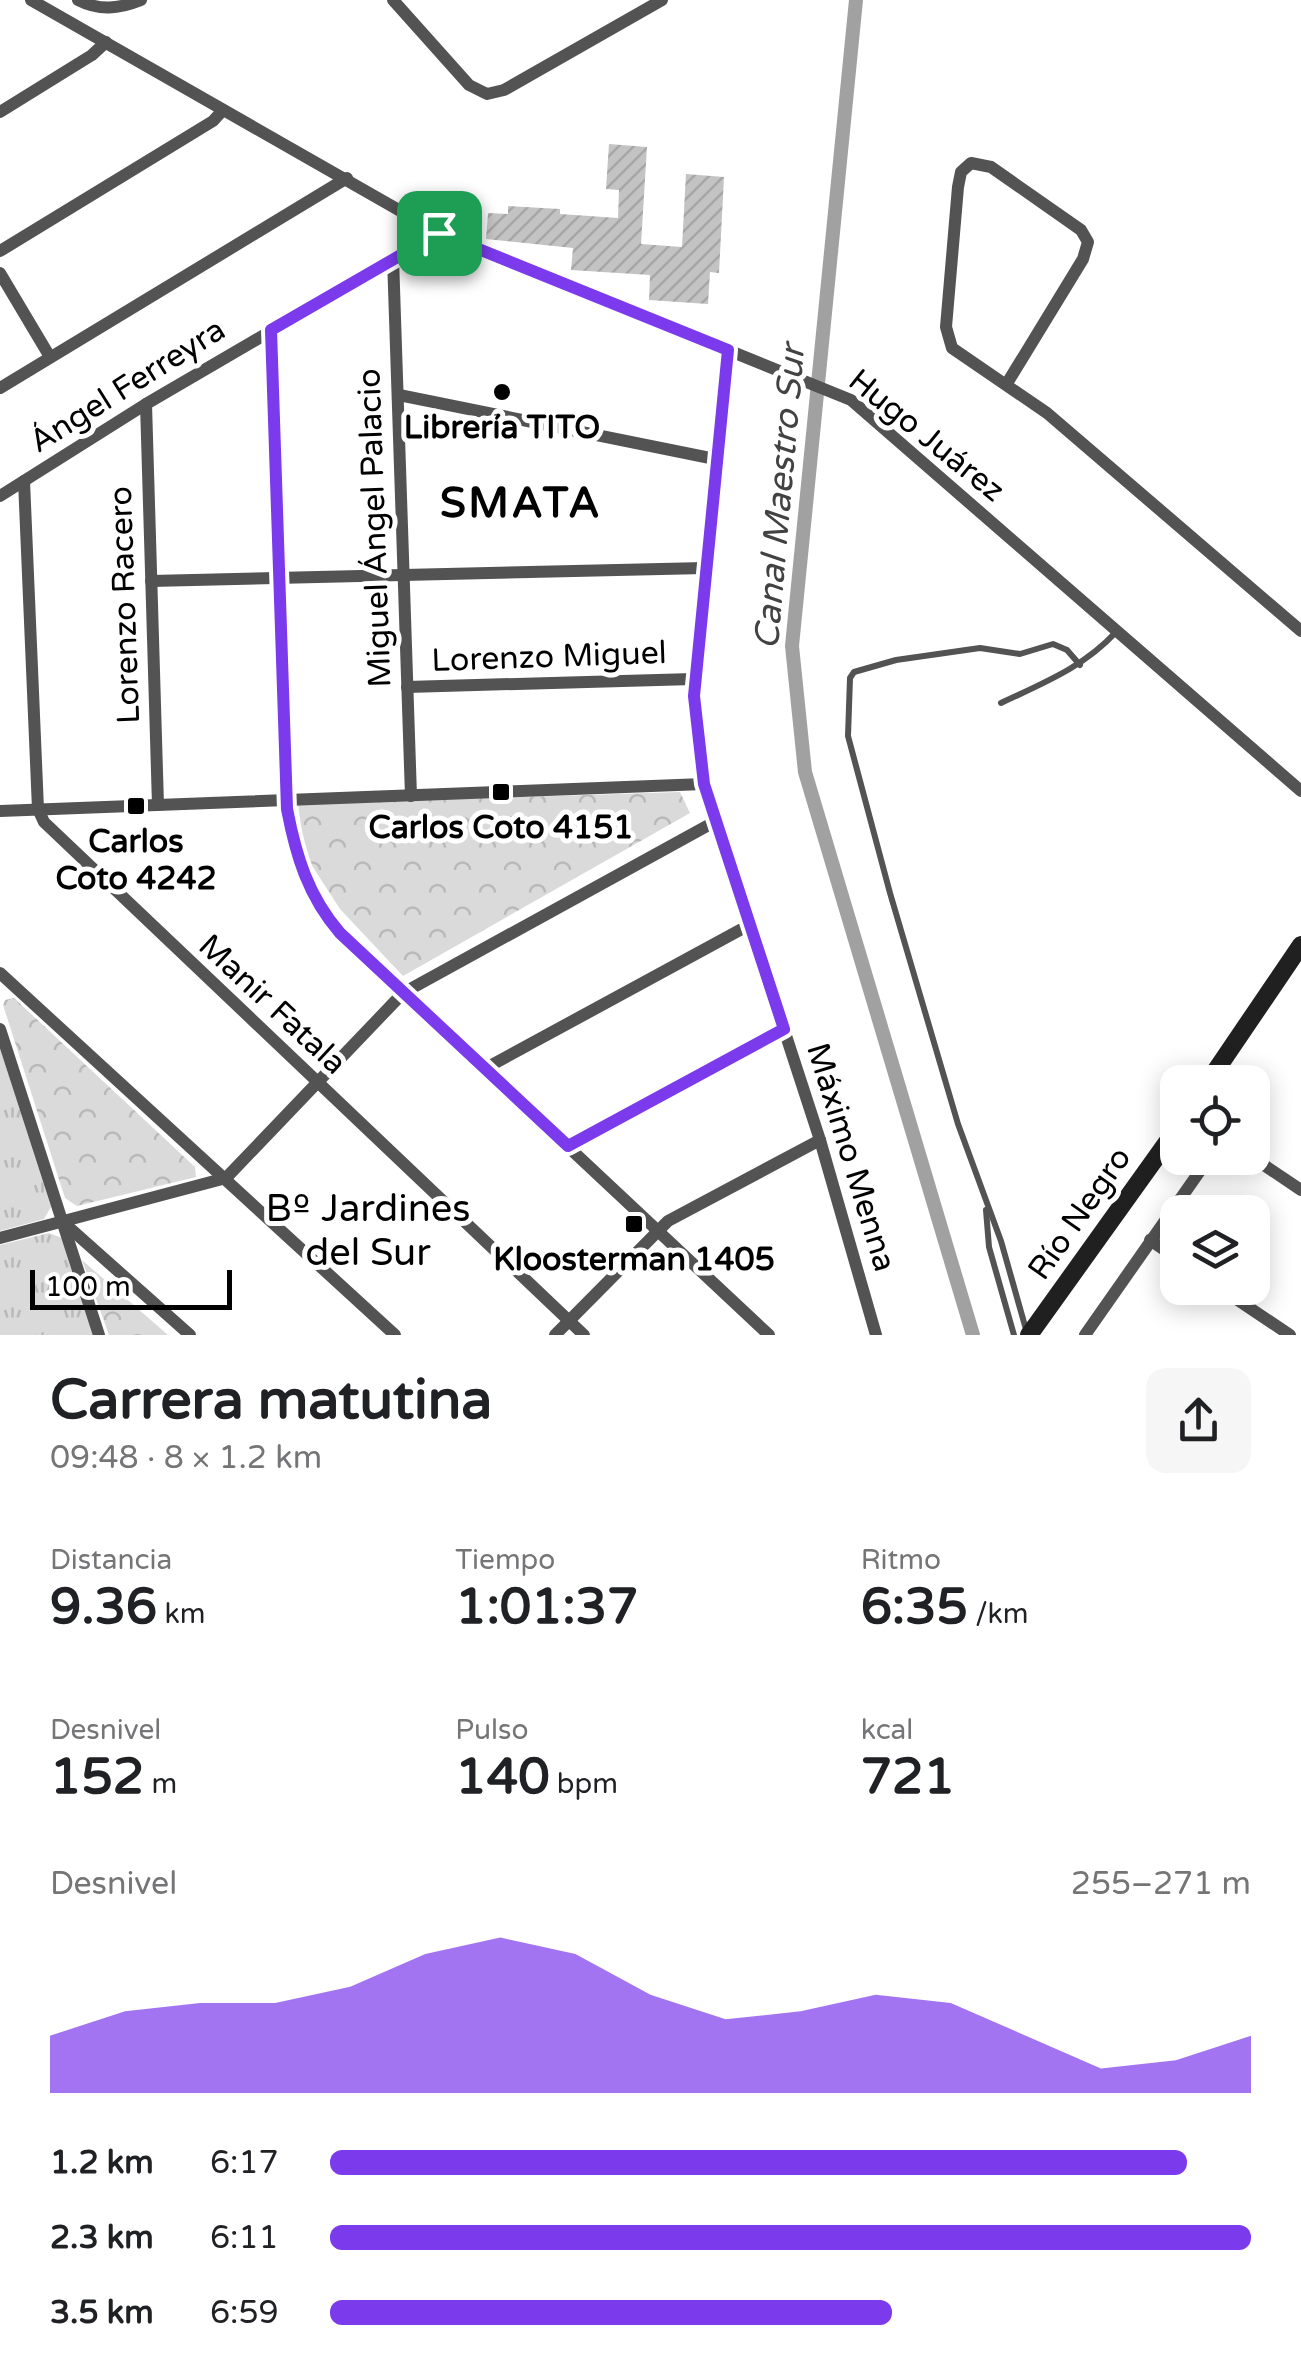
<!DOCTYPE html>
<html lang="es">
<meta charset="utf-8">
<style>
:root{--surface:#fff;--page:#f6f6f6;--text:#202124;--muted:#757577;--accent:#7c3aed}
body{margin:0;font-family:"Varela Round",sans-serif;background:var(--page);color:var(--text);height:100vh;display:flex;flex-direction:column;font-size:38px;white-space:nowrap}
*{box-sizing:border-box;margin:0}
p{font-size:32px;color:var(--muted)}
.icon{flex:none;width:55px;height:55px;fill:none;stroke:currentColor;stroke-width:2;stroke-linecap:round;stroke-linejoin:round}
.map{position:relative;height:1335px;overflow:hidden}
.panel{display:flex;flex-direction:column;background:var(--surface);flex:1}
.panel>*{flex:none}
.buttons{position:absolute;left:1160px;top:1065px;display:grid;gap:20px}
.buttons a{display:grid;place-items:center;width:110px;height:110px;border-radius:20px;background:var(--surface);box-shadow:0 5px 25px #0003;font-size:50px}
.scale{position:absolute;left:30px;bottom:25px;width:202px;box-sizing:border-box;padding-left:10px;border:5px solid #000;border-top:0;font-size:28px;line-height:35px;white-space:nowrap;color:#000;-webkit-text-stroke:8px #fff;paint-order:stroke}
.pin{position:absolute;display:grid;place-items:center;width:85px;height:85px;color:#fff;margin:-42px;border-radius:20px;box-shadow:0 5px 15px #0006}
.round{display:grid;place-items:center;flex:none;width:105px;height:105px;border-radius:20px;background:var(--page)}
.headline{display:flex;align-items:center;justify-content:space-between;height:170px;padding:0 50px}
h1{font-size:55px;font-weight:700;line-height:75px}
.stats{display:grid;grid-template-columns:repeat(3,1fr);gap:15px;height:170px;padding:10px 50px}
.stats div{display:grid;align-content:center}
.stats b{font-size:50px;font-weight:700}
.stats small{font-size:28px;font-weight:400}
.stats p{font-size:28px}
.chart{height:280px;padding:20px 50px}
.chart p{display:flex;justify-content:space-between}
.chart svg{width:100%;height:180px;margin-top:10px;fill:var(--accent);opacity:.7}
ul{padding:0 50px;list-style:none;font-size:32px}
li{display:grid;grid-template-columns:160px 120px 1fr;align-items:center;height:75px}
li i{height:25px;border-radius:12px;background:var(--accent)}
.map>svg:first-child{display:block}
</style>
<div class="map">
<svg width="1301" height="1335" viewBox="0 0 1301 1335">
<defs>
<pattern id="grass-tufts" width="24" height="20" patternUnits="userSpaceOnUse" patternTransform="scale(2.5)"><rect width="24" height="20" fill="#dadada"/><path d="M3 7l-1-3M5 7V3M7 7l1-3M15 17l-1-3M17 17v-4M19 17l1-3" fill="none" stroke="#b9b9b9"/></pattern>
<pattern id="park-crowns" width="20" height="18" patternUnits="userSpaceOnUse" patternTransform="scale(2.5)"><rect width="20" height="18" fill="#dadada"/><path d="M2 6a3 3 0 1 1 6 0M12 15a3 3 0 1 1 6 0" fill="none" stroke="#b9b9b9"/></pattern>
<pattern id="building-hatch" width="6" height="6" patternUnits="userSpaceOnUse" patternTransform="scale(2.5)"><rect width="6" height="6" fill="#c3c3c3"/><path d="M-1 1l2-2M0 6l6-6M5 7l2-2" fill="none" stroke="#a6a6a6"/></pattern>
</defs>
<rect width="100%" height="100%" fill="#fff"/>
<g fill="url(#grass-tufts)">
<polygon points="0,1048 51,1207 44,1219 0,1231"/>
<polygon points="49,1233 62,1238 94,1335 0,1335 0,1245"/>
</g>
<g fill="url(#park-crowns)">
<polygon points="680,792 690,813 403,976 340,909 305,855 298,804"/>
<polygon points="14,998 195,1167 196,1177 77,1206 65,1198 3,1005 5,1000"/>
<polygon points="82,1260 168,1335 109,1335"/>
</g>
<g fill="none" stroke-linecap="round" stroke-linejoin="round">
<polyline stroke="#a1a1a1" stroke-width="14" points="856,0 792,646 805,772 973,1335"/>
</g>
<polygon fill="url(#building-hatch)" points="609,144 647,147 641,244 682,247 686,174 724,177 719,273 710,272 708,304 649,300 650,275 571,270 573,248 486,239 488,213 508,214 508,206 560,209 560,214 618,218 619,190 606,189"/>
<g fill="none" stroke-linecap="round" stroke-linejoin="round">
<g stroke="#535353" stroke-width="6">
<path d="M1001,703C1043,683 1084,667 1116,632"/>
<polyline points="986,1210 989,1247 1014,1335"/>
<polyline points="1027,1333 1001,1241 958,1124 890,893 848,736 850,678 854,672 896,660 980,648 1020,654 1053,644 1067,650 1080,665"/>
</g>
<g stroke="#535353" stroke-width="12">
<polyline points="31,0 439,233 851,400 1301,791"/>
<path d="M78,0C99,11 119,9 141,0"/>
<polyline points="393,0 469,85 487,94 504,90 662,0"/>
<polyline points="0,112 92,55 106,42"/>
<polyline points="0,251 213,121 223,110"/>
<polyline points="393,258 411,796"/>
<polyline points="0,273 50,357"/>
<path d="M271,329L286,800C291,850 307,895 340,933L769,1335"/>
<polyline points="728,350 693,679 704,784 820,1140 876,1335"/>
<polyline points="1006,385 1083,259 1088,242 1081,230 991,167 971,163 961,172 958,187 946,327 952,348 1047,413 1301,631"/>
<polyline points="0,388 347,178"/>
<polyline points="399,395 715,459"/>
<polyline points="146,404 158,805"/>
<polyline points="24,481 38,809 44,822 584,1335"/>
<polyline points="0,496 146,404 439,233"/>
<polyline points="151,581 705,568"/>
<polyline points="407,687 693,679"/>
<polyline points="0,811 704,784"/>
<polyline points="0,973 395,1335"/>
<polyline points="0,1029 99,1335"/>
<polyline points="486,1068 751,924"/>
<polyline points="568,1146 784,1029"/>
<polyline points="1252,1157 1301,1190"/>
<polyline points="64,1223 190,1335"/>
<polyline points="0,1238 226,1178 403,993 716,821"/>
<polyline points="1150,1240 1178,1259"/>
<polyline points="1220,1288 1290,1335"/>
<polyline points="555,1335 668,1221 820,1140"/>
<polyline points="1085,1335 1209,1158"/>
</g>
<g stroke="#202020" stroke-width="18">
<polyline points="1208,1082 1301,945"/>
<polyline points="1029,1335 1178,1127"/>
</g>
</g>
<g fill="none" stroke-linecap="round" stroke-linejoin="round">
<defs>
<path id="route" d="M439,233L728,350L694,696L704,784L784,1029L568,1146L340,933C308,896 296,856 287,809L271,330Z"/>
</defs>
<use href="#route" stroke="#fff" stroke-width="20"/>
<use href="#route" stroke="#7c3aed" stroke-width="12"/>
</g>
<g fill="#000" stroke="#fff" stroke-width="4">
<circle cx="502" cy="392" r="10"/>
<rect x="491" y="782" width="20" height="20" rx="5"/>
<rect x="126" y="796" width="20" height="20" rx="5"/>
<rect x="624" y="1214" width="20" height="20" rx="5"/>
</g>
<g text-anchor="middle" stroke-width="10" stroke-linejoin="round" paint-order="stroke">
<g font-size="32" fill="#000" stroke="#fff">
<text transform="translate(127 385) rotate(-32)" y="11">Ángel Ferreyra</text>
<text transform="translate(927 435) rotate(39)" y="11">Hugo Juárez</text>
<text transform="translate(374 528) rotate(-92)" y="11">Miguel Ángel Palacio</text>
<text transform="translate(124 605) rotate(-92)" y="11">Lorenzo Racero</text>
<text transform="translate(549 656) rotate(-2)" y="11">Lorenzo Miguel</text>
<text transform="translate(273 1004) rotate(43)" y="11">Manir Fatala</text>
<text transform="translate(852 1157) rotate(73)" y="11">Máximo Menna</text>
<text transform="translate(1079 1213) rotate(-55)" y="11">Río Negro</text>
</g>
<g font-size="32" font-weight="bold" fill="#000" stroke="#fff">
<text x="502" y="438">Librería TITO</text>
<text x="501" y="838">Carlos Coto 4151</text>
<text x="136" y="852">Carlos<tspan x="136" dy="37">Coto 4242</tspan></text>
<text x="634" y="1270">Kloosterman 1405</text>
</g>
<g font-size="35" font-style="italic" fill="#424242" stroke="#fff">
<text transform="translate(779 497) rotate(-85)" y="12">Canal Maestro Sur</text>
</g>
<g font-size="38" fill="#000" stroke="#fff">
<text x="368" y="1221">Bº Jardines<tspan x="368" dy="44">del Sur</tspan></text>
</g>
<g font-size="42" font-weight="bold" letter-spacing="2.5" fill="#000" stroke="#fff">
<text x="521" y="517">SMATA</text>
</g>
</g>
</svg>
<div class="buttons">
<a><svg class="icon" aria-label="locate" viewBox="0 0 24 24"><circle cx="12" cy="12" r="6"/><path d="M12 2v4M12 18v4M2 12h4M18 12h4"/></svg></a>
<a><svg class="icon" aria-label="layers" viewBox="0 0 24 24"><path d="M12 4l9 5-9 5-9-5zM3 14l9 5 9-5"/></svg></a>
</div>
<div class="scale">100 m</div>
<div class="pin" style="left:439px;top:233px;background:#1e9e55"><svg class="icon" aria-label="arrive" viewBox="0 0 24 24"><path d="M6 21V4h12l-3 4 3 4H6"/></svg></div>
</div>
<section class="panel">
<div class="headline"><div><h1>Carrera matutina</h1><p>09:48 · 8 × 1.2 km</p></div><a class="round"><svg class="icon" aria-label="share" viewBox="0 0 24 24"><path d="M12 15V3M7 8l5-5 5 5M5 13v7h14v-7"/></svg></a></div>
<div class="stats">
<div><p>Distancia</p><b>9.36<small> km</small></b></div>
<div><p>Tiempo</p><b>1:01:37</b></div>
<div><p>Ritmo</p><b>6:35<small> /km</small></b></div>
</div>
<div class="stats">
<div><p>Desnivel</p><b>152<small> m</small></b></div>
<div><p>Pulso</p><b>140<small> bpm</small></b></div>
<div><p>kcal</p><b>721</b></div>
</div>
<div class="chart"><p><span>Desnivel</span>255–271 m</p>
<svg viewBox="0 0 160 44" preserveAspectRatio="none"><path d="M0 44V30L10 24L20 22L30 22L40 18L50 10L60 6L70 10L80 20L90 26L100 24L110 20L120 22L130 30L140 38L150 36L160 30V44z"/></svg>
</div>
<ul>
<li><b>1.2 km</b>6:17<i style="width:93%"></i></li>
<li><b>2.3 km</b>6:11<i style="width:100%"></i></li>
<li><b>3.5 km</b>6:59<i style="width:61%"></i></li>
</ul>
</section>
